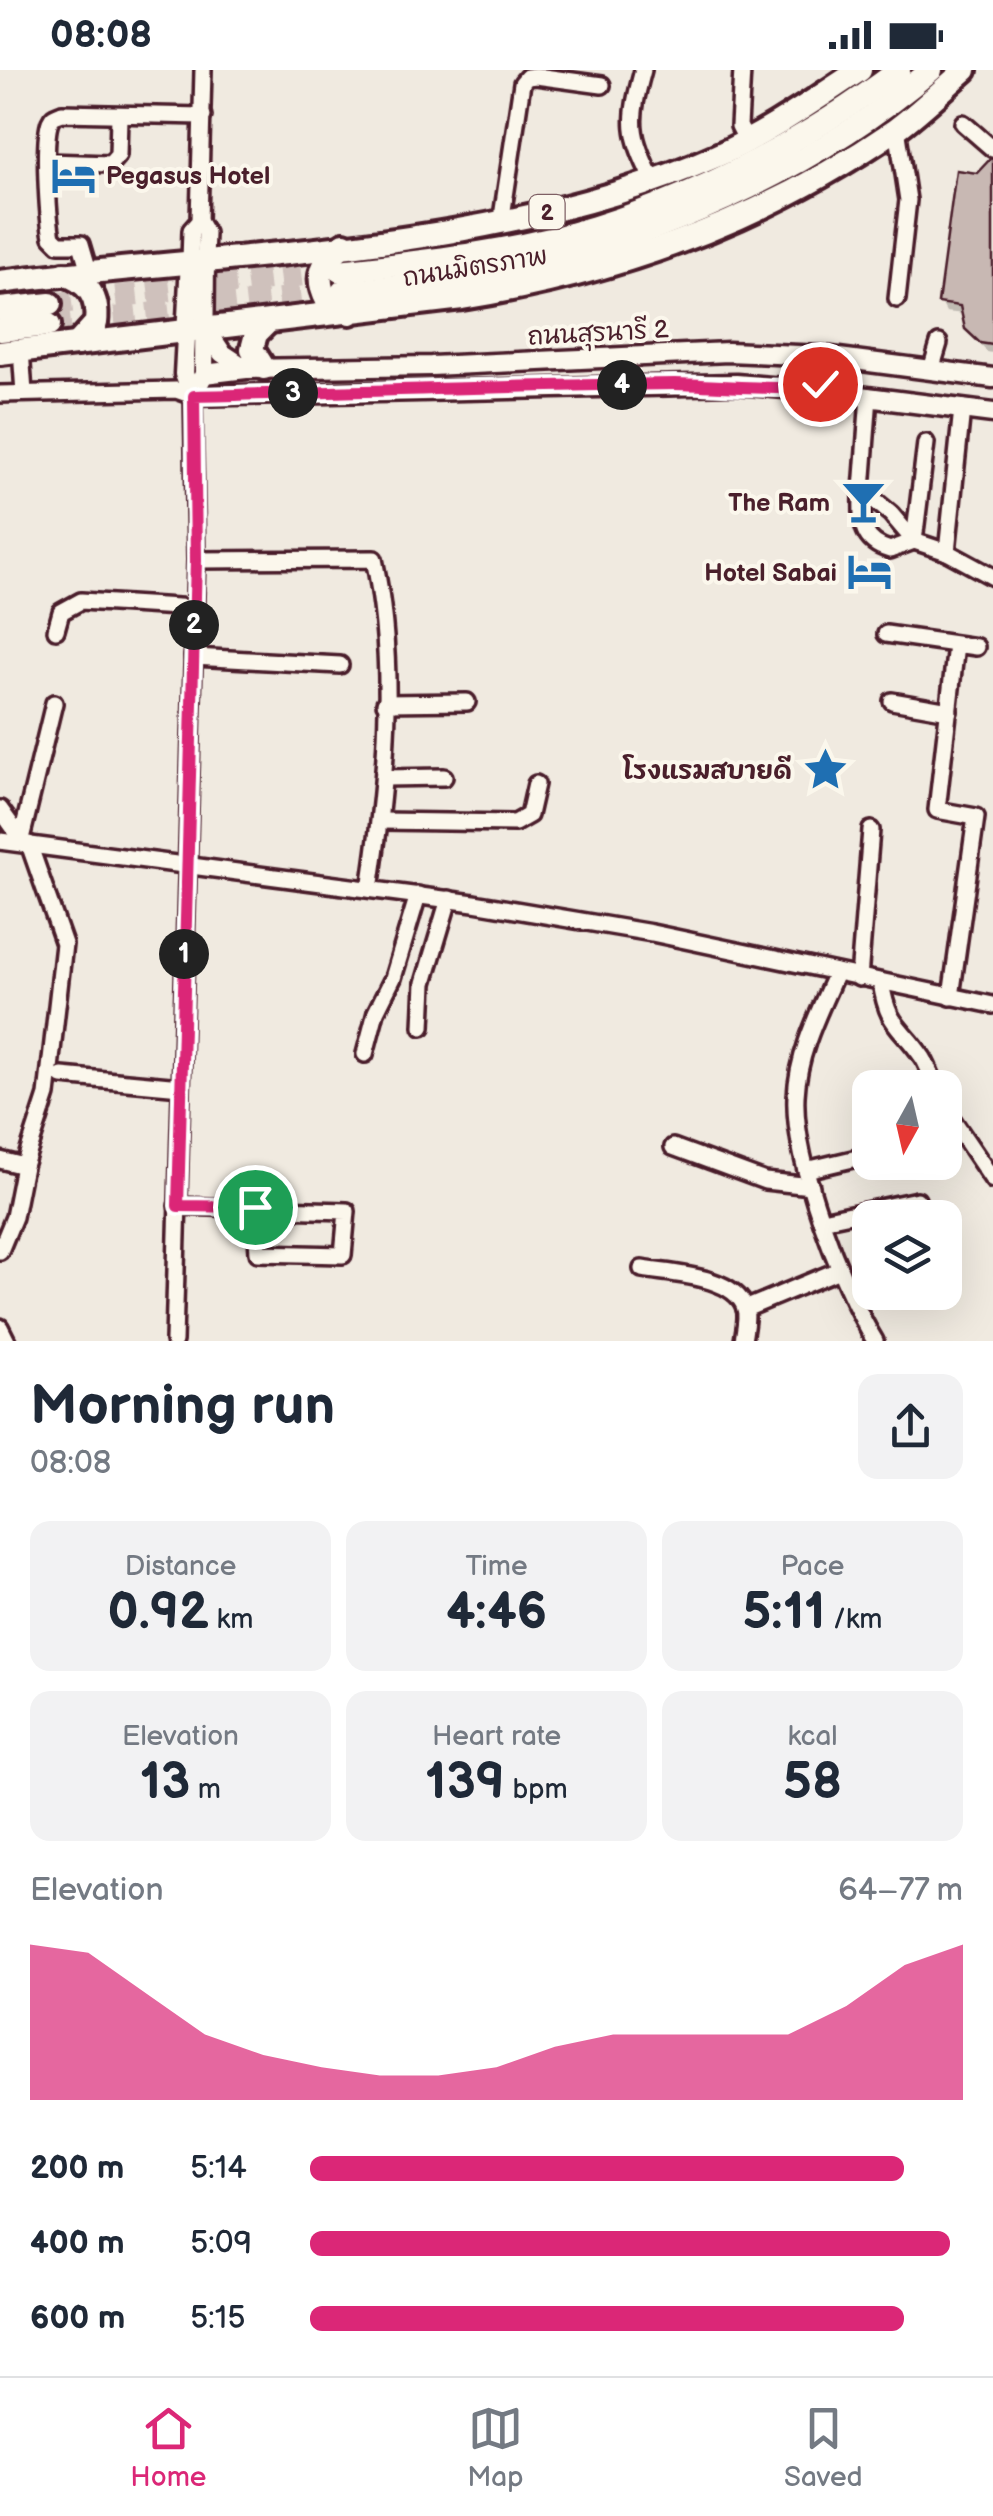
<!DOCTYPE html>
<meta charset="utf-8">
<style>
:root{--surface:#fff;--page:#f2f2f3;--text:#1f2937;--muted:#747a83;--line:#e0e1e3;--accent:#db2777}
body{margin:0;font-family:"Balsamiq Sans","Playpen Sans Thai",sans-serif;background:var(--page);color:var(--text);height:100vh;display:flex;flex-direction:column;font-size:38px;white-space:nowrap}
*{box-sizing:border-box;margin:0}
p{font-size:32px;color:var(--muted)}
.icon{flex:none;width:55px;height:55px;fill:none;stroke:currentColor;stroke-width:2;stroke-linecap:round;stroke-linejoin:round}
.map{position:relative;height:1271px;overflow:hidden}
.panel{display:flex;flex-direction:column;background:var(--surface);flex:1}
.panel>*{flex:none}
.needle{width:65px;rotate:188deg}
.controls{position:absolute;left:852px;top:1000px;display:grid;gap:20px}
.controls a{display:grid;place-items:center;width:110px;height:110px;border-radius:20px;background:var(--surface);box-shadow:0 10px 40px #0002;font-size:50px}
.pin{position:absolute;display:grid;place-items:center;width:85px;height:85px;color:#fff;margin:-42px;border:5px solid #fff;border-radius:50%;box-shadow:0 2px 10px #0007}
.km{position:absolute;width:50px;height:50px;margin:-25px;border-radius:50%;background:#222;color:#fff;font-size:28px;line-height:50px;text-align:center}
.round{display:grid;place-items:center;flex:none;width:105px;height:105px;border-radius:20px;background:var(--page)}
.overview{display:flex;align-items:center;justify-content:space-between;height:170px;padding:0 30px}
h1{font-size:55px;font-weight:800;line-height:75px}
.figures{display:grid;grid-template-columns:repeat(3,1fr);gap:15px;height:170px;padding:10px 30px}
.figures div{display:grid;align-content:center;border-radius:20px;background:var(--page);text-align:center}
.figures b{font-size:50px;font-weight:800}
.figures small{font-size:28px;font-weight:400}
.figures p{font-size:28px}
.chart{height:280px;padding:20px 30px}
.chart p{display:flex;justify-content:space-between}
.chart svg{width:100%;height:180px;margin-top:10px;fill:var(--accent);opacity:.7}
ul{padding:0 30px;list-style:none;font-size:32px}
li{display:grid;grid-template-columns:160px 120px 1fr;align-items:center;height:75px}
li i{height:25px;border-radius:12px;background:var(--accent)}
.status{display:flex;justify-content:space-between;align-items:center;height:70px;padding:0 50px;background:var(--surface);direction:ltr}
.status svg{height:28px;fill:currentColor}
.tabs{display:flex;justify-content:space-around;align-items:center;height:140px;border-top:2px solid var(--line);background:var(--surface);font-size:28px;color:var(--muted)}
.tabs a{display:grid;justify-items:center;gap:5px}
.tabs .on{color:var(--accent)}
.map>svg:first-child{display:block}
</style>
<div class="status"><b>08:08</b><svg viewBox="0 0 49 12"><path d="M0 12V9h3v3zM5 12V6h3v6zM10 12V3h3v9zM15 12V0h3v12zM26 1h20v11H26zM47 4h2v5h-2z"/></svg></div>
<div class="map">
<svg width="993" height="1271" viewBox="0 0 993 1271">
<rect width="100%" height="100%" fill="#f0eae0"/>
<filter id="ink" filterUnits="userSpaceOnUse"><feTurbulence type="fractalNoise" baseFrequency=".01" numOctaves="2"/><feDisplacementMap in="SourceGraphic" scale="20" xChannelSelector="R" yChannelSelector="G"/><feConvolveMatrix kernelMatrix="1 2 1 2 8 2 1 2 1" color-interpolation-filters="sRGB"/></filter>
<g filter="url(#ink)">
<polygon fill="#0003" points="993,91 993,283 987,282 974,268 964,244 946,242 941,233 978,105"/>
<polygon fill="#c8b8b3" stroke="#4a1f2b" stroke-width="2.5" points="993,86 993,275 980,273 965,259 960,236 938,233 956,100 977,103"/>
<g fill="none" stroke-linecap="round" stroke-linejoin="round">
<g stroke="#cfc1bc" stroke-width="22" stroke-dasharray="22 11" stroke-linecap="butt">
<polyline points="50,234 339,201"/>
<polyline points="49,255 342,222"/>
</g>
<defs>
<g id="minor">
<path d="M643,0C629,52 629,62 653,111"/>
<polyline points="742,0 739,56 746,70"/>
<polyline points="963,53 993,79"/>
<polyline points="48,92 110,94 118,85 119,46"/>
<polyline points="199,151 206,163 205,189"/>
<polyline points="504,152 503,140 522,13 527,7 536,6 602,15"/>
<polyline points="190,191 191,160 199,151 203,0"/>
<path d="M89,201L81,174H59L52,167C48,147 43,70 50,52C53,45 56,46 62,43L203,46"/>
<polyline points="897,229 908,130 897,58"/>
<polyline points="21,280 24,323"/>
<polyline points="806,285 820,292 827,302 823,312 807,319"/>
<polyline points="931,300 939,273"/>
<polyline points="0,324 176,320 193,326 196,490 174,1271"/>
<polyline points="869,326 862,420 891,444 914,471 947,482 993,507"/>
<path d="M862,420C862,448 858,471 890,480L914,471L926,373"/>
<polyline points="947,482 962,339"/>
<path d="M196,490L374,489C397,596 386,712 370,819"/>
<polyline points="56,560 61,542 81,531 194,538"/>
<polyline points="886,564 976,577"/>
<polyline points="193,587 340,595"/>
<polyline points="892,631 949,641"/>
<polyline points="385,633 467,632"/>
<polyline points="384,708 444,707"/>
<polyline points="0,739 20,767"/>
<polyline points="381,751 515,753 529,745 536,714"/>
<polyline points="0,771 474,833 652,863 993,935"/>
<polyline points="20,773 54,633"/>
<path d="M836,903C819,942 798,982 796,1026C793,1091 841,1215 875,1271"/>
<polyline points="859,908 871,760"/>
<path d="M881,912C888,958 900,954 923,988C928,996 932,1008 936,1018"/>
<polyline points="951,927 976,747 937,740 956,575"/>
<polyline points="422,957 424,913 449,829"/>
<polyline points="365,984 376,942 393,908 418,825"/>
<polyline points="62,1006 181,1017"/>
<polyline points="945,1039 993,1110"/>
<polyline points="673,1077 765,1111 811,1116"/>
<polyline points="0,1090 24,1096"/>
<polyline points="806,1100 870,1085"/>
<polyline points="177,1136 347,1141 343,1185 258,1183 255,1137"/>
<polyline points="822,1150 917,1130"/>
<polyline points="0,1181 14,1147 24,1096 47,1025 64,874 29,774"/>
<path d="M642,1199C670,1204 734,1205 745,1238C748,1247 744,1262 743,1271"/>
<polyline points="745,1239 839,1200"/>
<polyline points="0,1257 7,1271"/>
</g>
<g id="major">
<polyline points="190,191 184,304 193,326"/>
<polyline points="206,259 222,283 246,299"/>
<polyline points="204,304 246,299 431,296 728,282 823,286 993,308"/>
<polyline points="200,312 204,304 205,189"/>
<polyline points="193,326 736,314 820,321 993,343"/>
</g>
<g id="highway">
<path d="M344,174C323,193 313,204 327,231L350,243"/>
<path d="M340,201C425,191 513,182 595,157C705,123 808,69 899,0"/>
<path d="M64,204C88,212 99,227 96,253L77,274"/>
<path d="M0,212C232,183 502,182 716,86C767,64 814,30 860,0"/>
<path d="M342,222C410,214 479,209 545,192C682,157 824,92 931,0"/>
<polyline points="0,239 50,234"/>
<polyline points="0,260 49,255"/>
<path d="M0,283L462,228C618,203 765,150 895,60C920,42 942,20 965,0"/>
<polyline points="264,298 252,279 256,264 267,253"/>
</g>
</defs>
<use href="#minor" stroke="#4a1f2b" stroke-width="22"/>
<use href="#major" stroke="#4a1f2b" stroke-width="25"/>
<use href="#highway" stroke="#4a1f2b" stroke-width="30"/>
<use href="#minor" stroke="#fbf7ec" stroke-width="15"/>
<use href="#major" stroke="#fbf7ec" stroke-width="18"/>
<use href="#highway" stroke="#fbf7ec" stroke-width="22"/>
</g>
</g>
<g fill="none" stroke-linecap="round" stroke-linejoin="round" filter="url(#ink)">
<defs>
<path id="route" d="M255,1137L178,1136L196,490L194,326C354,322 515,315 675,314C703,314 802,323 820,314"/>
</defs>
<use href="#route" stroke="#fff" stroke-width="20"/>
<use href="#route" stroke="#db2777" stroke-width="12"/>
</g>
<defs>
<symbol id="hotel-bare" viewBox="-9 -9 18 18"><path d="M-6-4.5h1.5V1H6V5H4.5V3h-9V5H-6ZM-4 0a1.8 1.8 0 1 1 3.6 0ZM.5 0V-2.5h3Q6-2.5 6 0Z" fill="#1f6fb2" stroke="#fbf7ec" stroke-width="2.5" paint-order="stroke"/></symbol>
<symbol id="bar-bare" viewBox="-9 -9 18 18"><path d="M-6-5H6L.8 .8V4.5H3.5V6h-7V4.5H-.8V.8Z" fill="#1f6fb2" stroke="#fbf7ec" stroke-width="2.5" paint-order="stroke"/></symbol>
<symbol id="sight-bare" viewBox="-9 -9 18 18"><path d="M0-6L1.8-2.2L6-1.7L2.9 1.2L3.7 5.4L0 3.3L-3.7 5.4L-2.9 1.2L-6-1.7L-1.8-2.2Z" fill="#1f6fb2" stroke="#fbf7ec" stroke-width="2.5" paint-order="stroke"/></symbol>
</defs>
<g fill-rule="evenodd">
<use href="#hotel-bare" x="42" y="74" width="63" height="63"/>
<use href="#bar-bare" x="832" y="400" width="63" height="63"/>
<use href="#hotel-bare" x="838" y="470" width="63" height="63"/>
<use href="#sight-bare" x="794" y="668" width="63" height="63"/>
</g>
<g text-anchor="middle" stroke-width="8" stroke-linejoin="round" paint-order="stroke">
<rect fill="#fbf7ec" stroke="#7f6065" stroke-width="2.5" x="529.5" y="125" width="35" height="34" rx="8"/>
<g font-size="22" font-weight="bold" fill="#4a1f2b">
<text x="547" y="150">2</text>
</g>
<g font-size="25" font-weight="bold" fill="#4a1f2b" stroke="#fbf7ec" text-anchor="end">
<text x="106" y="114" text-anchor="start">Pegasus Hotel</text>
<text x="830" y="441">The Ram</text>
<text x="837" y="511">Hotel Sabai</text>
<text x="792" y="709">โรงแรมสบายดี</text>
</g>
<g font-size="25" fill="#4a1f2b" stroke="#fbf7ec">
<text transform="translate(475 196) rotate(-9)" y="9">ถนนมิตรภาพ</text>
<text transform="translate(598 262) rotate(-3)" y="9">ถนนสุรนารี 2</text>
</g>
</g>
</svg>
<div class="controls">
<a><svg class="needle" viewBox="-14 -14 28 28"><path d="M0-13l5 13h-10z" fill="#e53935"/><path d="M0 13l5-13h-10z" fill="#747a83"/></svg></a>
<a><svg class="icon" aria-label="layers" viewBox="0 0 24 24"><path d="M12 4l9 5-9 5-9-5zM3 14l9 5 9-5"/></svg></a>
</div>
<div class="pin" style="left:255px;top:1137px;background:#1e9e55"><svg class="icon" aria-label="arrive" viewBox="0 0 24 24"><path d="M6 21V4h12l-3 4 3 4H6"/></svg></div>
<div class="pin" style="left:820px;top:314px;background:#d93025"><svg class="icon" aria-label="check" viewBox="0 0 24 24"><path d="M5 12l5 5 9-10"/></svg></div>
<b class="km" style="left:184px;top:884px">1</b>
<b class="km" style="left:194px;top:555px">2</b>
<b class="km" style="left:293px;top:323px">3</b>
<b class="km" style="left:622px;top:315px">4</b>
</div>
<section class="panel">
<div class="overview"><div><h1>Morning run</h1><p>08:08</p></div><a class="round"><svg class="icon" aria-label="share" viewBox="0 0 24 24"><path d="M12 15V3M7 8l5-5 5 5M5 13v7h14v-7"/></svg></a></div>
<div class="figures">
<div><p>Distance</p><b>0.92<small> km</small></b></div>
<div><p>Time</p><b>4:46</b></div>
<div><p>Pace</p><b>5:11<small> /km</small></b></div>
</div>
<div class="figures">
<div><p>Elevation</p><b>13<small> m</small></b></div>
<div><p>Heart rate</p><b>139<small> bpm</small></b></div>
<div><p>kcal</p><b>58</b></div>
</div>
<div class="chart"><p><span>Elevation</span>64–77 m</p>
<svg viewBox="0 0 160 44" preserveAspectRatio="none"><path d="M0 44V6L10 8L20 18L30 28L40 33L50 36L60 38L70 38L80 36L90 31L100 28L110 28L120 28L130 28L140 21L150 11L160 6V44z"/></svg>
</div>
<ul>
<li><b>200 m</b>5:14<i style="width:91%"></i></li>
<li><b>400 m</b>5:09<i style="width:98%"></i></li>
<li><b>600 m</b>5:15<i style="width:91%"></i></li>
</ul>
</section>
<nav class="tabs">
<a class="on"><svg class="icon" aria-label="home" viewBox="0 0 24 24"><path d="M3 11l9-7 9 7M6 9v11h12V9"/></svg>Home</a>
<a><svg class="icon" aria-label="map" viewBox="0 0 24 24"><path d="M3 6l6-2 6 2 6-2v14l-6 2-6-2-6 2zM9 4v14M15 6v14"/></svg>Map</a>
<a><svg class="icon" aria-label="saved" viewBox="0 0 24 24"><path d="M7 4h10v16l-5-4-5 4z"/></svg>Saved</a>
</nav>
